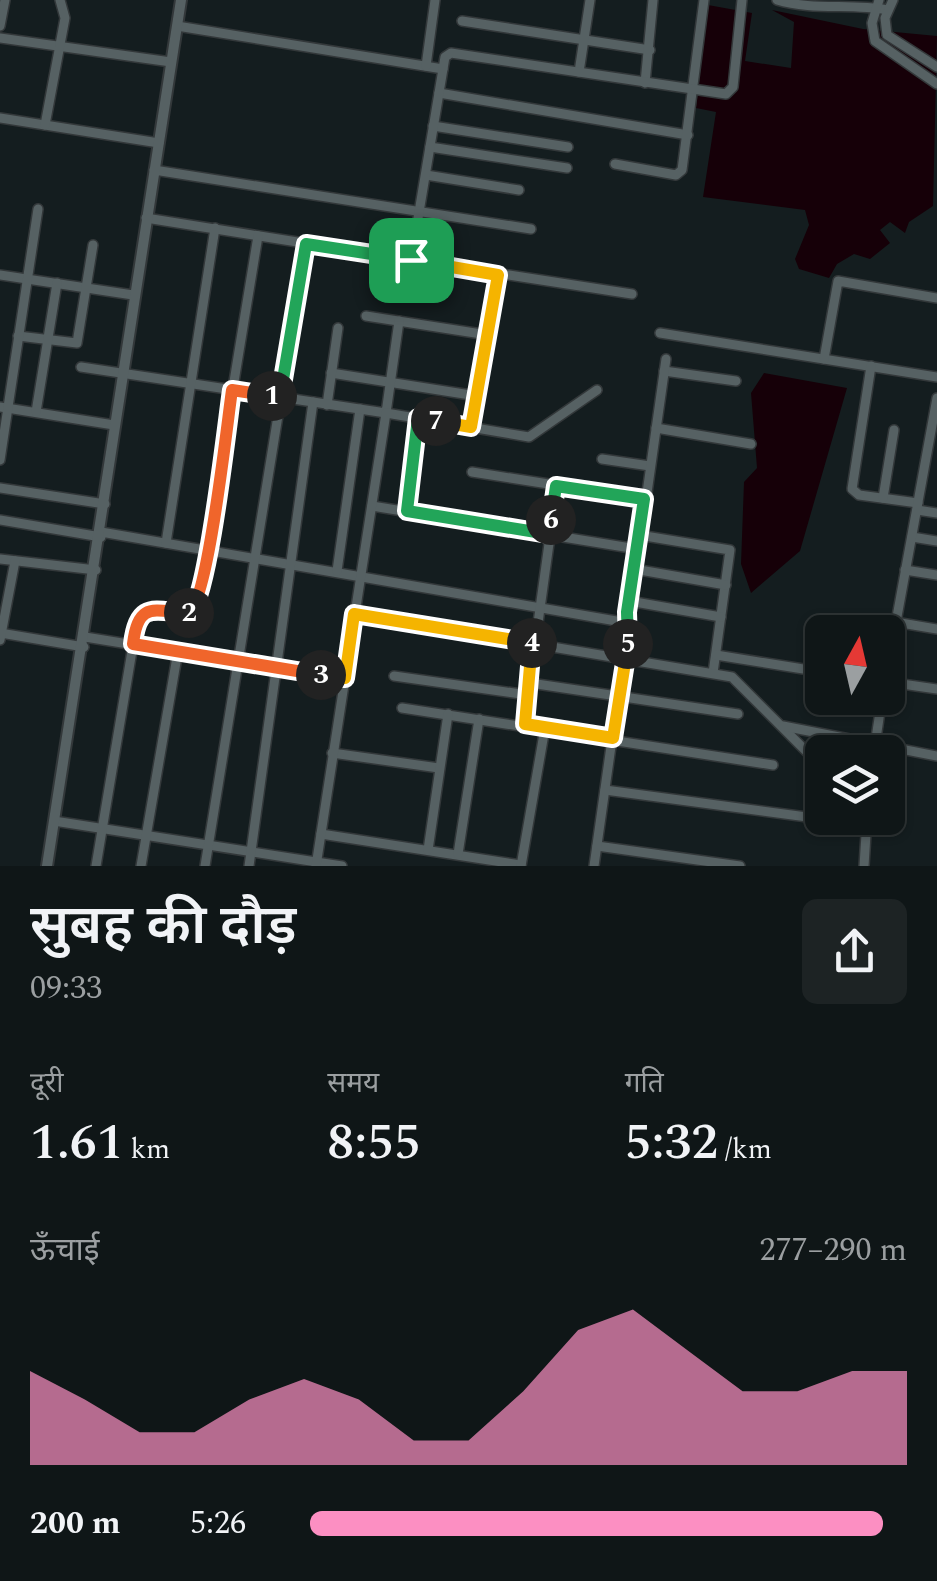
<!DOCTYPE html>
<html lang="hi">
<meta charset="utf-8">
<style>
:root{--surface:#0f1617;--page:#1d2324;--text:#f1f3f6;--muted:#9b9fa1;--line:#2f3536;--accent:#fc8fc2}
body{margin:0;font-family:Spectral,"Noto Sans Devanagari",serif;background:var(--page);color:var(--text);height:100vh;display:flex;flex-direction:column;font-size:38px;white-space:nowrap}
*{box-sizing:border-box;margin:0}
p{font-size:32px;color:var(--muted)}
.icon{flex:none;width:55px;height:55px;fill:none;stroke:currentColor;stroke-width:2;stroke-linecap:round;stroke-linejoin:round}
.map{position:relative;height:866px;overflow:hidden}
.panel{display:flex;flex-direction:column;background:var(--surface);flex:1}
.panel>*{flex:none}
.needle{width:65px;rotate:8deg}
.buttons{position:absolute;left:805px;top:615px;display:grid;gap:20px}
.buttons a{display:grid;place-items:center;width:100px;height:100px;border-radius:15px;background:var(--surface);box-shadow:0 2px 8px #0004,0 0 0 2px var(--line);font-size:50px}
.pin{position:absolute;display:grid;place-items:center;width:85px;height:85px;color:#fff;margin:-42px;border-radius:20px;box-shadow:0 5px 15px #0006}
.km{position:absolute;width:50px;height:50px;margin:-25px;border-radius:50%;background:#222;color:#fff;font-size:28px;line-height:50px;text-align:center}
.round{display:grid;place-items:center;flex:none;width:105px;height:105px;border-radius:15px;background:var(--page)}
.overview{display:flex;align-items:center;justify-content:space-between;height:170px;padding:0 30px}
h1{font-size:55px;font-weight:600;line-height:75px}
.figures{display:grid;grid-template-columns:repeat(3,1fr);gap:15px;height:170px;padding:10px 30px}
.figures div{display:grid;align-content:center}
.figures b{font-size:50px;font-weight:600}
.figures small{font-size:28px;font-weight:400}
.figures p{font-size:28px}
.chart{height:280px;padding:20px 30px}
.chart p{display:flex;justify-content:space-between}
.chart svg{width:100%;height:180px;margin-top:10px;fill:var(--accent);opacity:.7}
ul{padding:0 30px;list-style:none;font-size:32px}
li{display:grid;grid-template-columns:160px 120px 1fr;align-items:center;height:75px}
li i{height:25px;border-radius:12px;background:var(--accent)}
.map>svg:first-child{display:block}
</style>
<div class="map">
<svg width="937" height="866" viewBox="0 0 937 866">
<rect width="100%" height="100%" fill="#141d1f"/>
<g fill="#160008">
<polygon points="708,5 752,13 745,61 791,68 794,22 772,10 863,29 937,36 933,206 909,222 905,233 890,222 880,230 890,243 870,259 854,254 837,264 829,278 799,269 795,259 809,225 805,210 703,197 716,112 696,108"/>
<polygon points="764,373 847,388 800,551 751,593 741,564 744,482 757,468 751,393"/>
</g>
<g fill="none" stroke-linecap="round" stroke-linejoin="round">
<defs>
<g id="minor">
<path d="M777,0C813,11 850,3 888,10"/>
<polyline points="879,0 872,23 875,41 937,84"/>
<polyline points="893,0 885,18 887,35 937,67"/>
<polyline points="462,21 650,50"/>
<polyline points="0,26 5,0"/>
<polyline points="177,26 443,69"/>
<polyline points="0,38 171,62"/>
<polyline points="426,66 435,0"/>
<polyline points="579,72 590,0"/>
<polyline points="645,83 653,0"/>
<polyline points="439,93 688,135"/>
<polyline points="0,118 159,143"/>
<polyline points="45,125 65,18 60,0"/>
<polyline points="433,126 568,147"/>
<polyline points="430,147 567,168"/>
<polyline points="615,164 676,175 682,170 704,0"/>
<polyline points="154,170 531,229"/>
<polyline points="426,175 519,190"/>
<polyline points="146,218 411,260"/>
<polyline points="0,275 133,295"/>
<polyline points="632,294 411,260 445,57 451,53 726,94 733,87 742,0"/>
<polyline points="366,316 488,335"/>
<polyline points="660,333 937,377"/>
<polyline points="18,336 77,343 93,245"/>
<polyline points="824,359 838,281 937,298"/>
<polyline points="871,366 852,489 859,495 918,503"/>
<polyline points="81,367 313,402"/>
<polyline points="664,371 736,381"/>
<polyline points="331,373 477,396"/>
<polyline points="327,405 338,328"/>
<polyline points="0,407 114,425"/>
<polyline points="36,412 57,283"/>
<polyline points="471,427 499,275"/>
<polyline points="656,428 751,444"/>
<polyline points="602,459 650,466"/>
<polyline points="0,460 38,209"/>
<polyline points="472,472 644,499"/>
<polyline points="0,488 105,504"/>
<polyline points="883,498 894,430"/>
<polyline points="372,506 637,549"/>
<polyline points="917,510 937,513"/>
<polyline points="407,511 418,418"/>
<polyline points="0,520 101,537"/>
<polyline points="101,532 628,623"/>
<polyline points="639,535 730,550 713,673"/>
<polyline points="912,537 937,541"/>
<polyline points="166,543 215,228"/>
<polyline points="0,559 96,570"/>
<polyline points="634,569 726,585"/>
<polyline points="905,570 937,575"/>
<polyline points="337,571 360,409"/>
<polyline points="629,601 721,617"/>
<polyline points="354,614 732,677 822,767"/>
<polyline points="895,622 937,629"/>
<polyline points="822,626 863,632"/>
<polyline points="0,633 84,647"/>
<polyline points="85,637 345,679"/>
<polyline points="0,640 15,561"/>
<polyline points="716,655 822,672"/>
<polyline points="888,666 937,398"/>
<polyline points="394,676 528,695 557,486"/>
<polyline points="888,682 937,689"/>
<polyline points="530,683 738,714"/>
<polyline points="402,708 773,765"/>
<polyline points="525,724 528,695"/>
<polyline points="783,726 937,756"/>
<polyline points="874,752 882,698"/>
<polyline points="332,753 439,768"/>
<polyline points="605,790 867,825"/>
<polyline points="54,821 342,866"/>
<polyline points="321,834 521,865"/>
<polyline points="597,846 740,866"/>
<polyline points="428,850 448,714"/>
<polyline points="458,854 479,719"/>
<polyline points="96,866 137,621 155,609 191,613 198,600 258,236"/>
<polyline points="141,866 178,651"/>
<polyline points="205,866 306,243"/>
<polyline points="249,866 313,402 386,413 399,321"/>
<polyline points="316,866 386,413 529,437 597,390"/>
<polyline points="521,866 545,728"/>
<polyline points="594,866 666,359"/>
<polyline points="864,866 867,818"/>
</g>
<polyline id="tertiary" points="47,866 181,0"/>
</defs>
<use href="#minor" stroke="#33383a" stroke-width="12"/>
<use href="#tertiary" stroke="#33383a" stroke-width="14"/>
<use href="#minor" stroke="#566163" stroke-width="9"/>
<use href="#tertiary" stroke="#566163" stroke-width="10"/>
</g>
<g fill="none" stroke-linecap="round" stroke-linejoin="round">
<defs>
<polyline id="split-1" points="272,396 280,397 306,244 411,260"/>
<path id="split-2" d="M189,613C208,600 227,424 232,390L272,396"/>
<path id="split-3" d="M189,613C156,612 138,599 133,644L321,675"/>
<polyline id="split-4" points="321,675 345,678 354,614 532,643"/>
<polyline id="split-5" points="532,643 525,724 613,738 628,644"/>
<polyline id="split-6" points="551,520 556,486 644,499 627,612 628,644"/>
<polyline id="split-7" points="436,421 418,418 407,511 548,534 551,520"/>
<polyline id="split-8" points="411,260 498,275 471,427 436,421"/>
</defs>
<use href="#split-1" stroke="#fff" stroke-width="20"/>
<use href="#split-2" stroke="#fff" stroke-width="20"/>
<use href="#split-3" stroke="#fff" stroke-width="20"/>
<use href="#split-4" stroke="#fff" stroke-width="20"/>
<use href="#split-5" stroke="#fff" stroke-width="20"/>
<use href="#split-6" stroke="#fff" stroke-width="20"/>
<use href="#split-7" stroke="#fff" stroke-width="20"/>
<use href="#split-8" stroke="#fff" stroke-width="20"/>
<use href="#split-1" stroke="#22a559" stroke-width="12"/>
<use href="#split-2" stroke="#f0652b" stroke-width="12"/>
<use href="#split-3" stroke="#f0652b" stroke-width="12"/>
<use href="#split-4" stroke="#f5b400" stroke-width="12"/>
<use href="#split-5" stroke="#f5b400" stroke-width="12"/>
<use href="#split-6" stroke="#22a559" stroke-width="12"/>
<use href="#split-7" stroke="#22a559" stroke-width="12"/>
<use href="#split-8" stroke="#f5b400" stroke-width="12"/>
</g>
</svg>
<div class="buttons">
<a><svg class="needle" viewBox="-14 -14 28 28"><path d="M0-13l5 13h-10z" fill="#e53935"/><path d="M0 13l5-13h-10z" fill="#9b9fa1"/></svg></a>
<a><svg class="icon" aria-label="layers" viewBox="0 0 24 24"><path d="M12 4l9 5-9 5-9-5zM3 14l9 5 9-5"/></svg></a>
</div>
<div class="pin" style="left:411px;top:260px;background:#1e9e55"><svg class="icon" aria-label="arrive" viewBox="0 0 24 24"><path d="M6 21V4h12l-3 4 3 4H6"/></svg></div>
<b class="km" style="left:272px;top:396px">1</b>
<b class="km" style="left:189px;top:613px">2</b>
<b class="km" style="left:321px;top:675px">3</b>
<b class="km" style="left:532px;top:643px">4</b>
<b class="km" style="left:628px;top:644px">5</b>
<b class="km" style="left:551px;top:520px">6</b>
<b class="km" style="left:436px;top:421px">7</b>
</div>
<section class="panel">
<div class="overview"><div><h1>सुबह की दौड़</h1><p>09:33</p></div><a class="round"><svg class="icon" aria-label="share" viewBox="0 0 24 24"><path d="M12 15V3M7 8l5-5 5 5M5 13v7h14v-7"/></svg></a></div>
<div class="figures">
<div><p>दूरी</p><b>1.61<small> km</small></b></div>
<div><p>समय</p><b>8:55</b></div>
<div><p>गति</p><b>5:32<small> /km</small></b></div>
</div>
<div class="chart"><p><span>ऊँचाई</span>277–290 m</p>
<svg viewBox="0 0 160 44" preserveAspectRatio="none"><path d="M0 44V21L10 28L20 36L30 36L40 28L50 23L60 28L70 38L80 38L90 26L100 11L110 6L120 16L130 26L140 26L150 21L160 21V44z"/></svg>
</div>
<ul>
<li><b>200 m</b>5:26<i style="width:96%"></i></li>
</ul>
</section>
